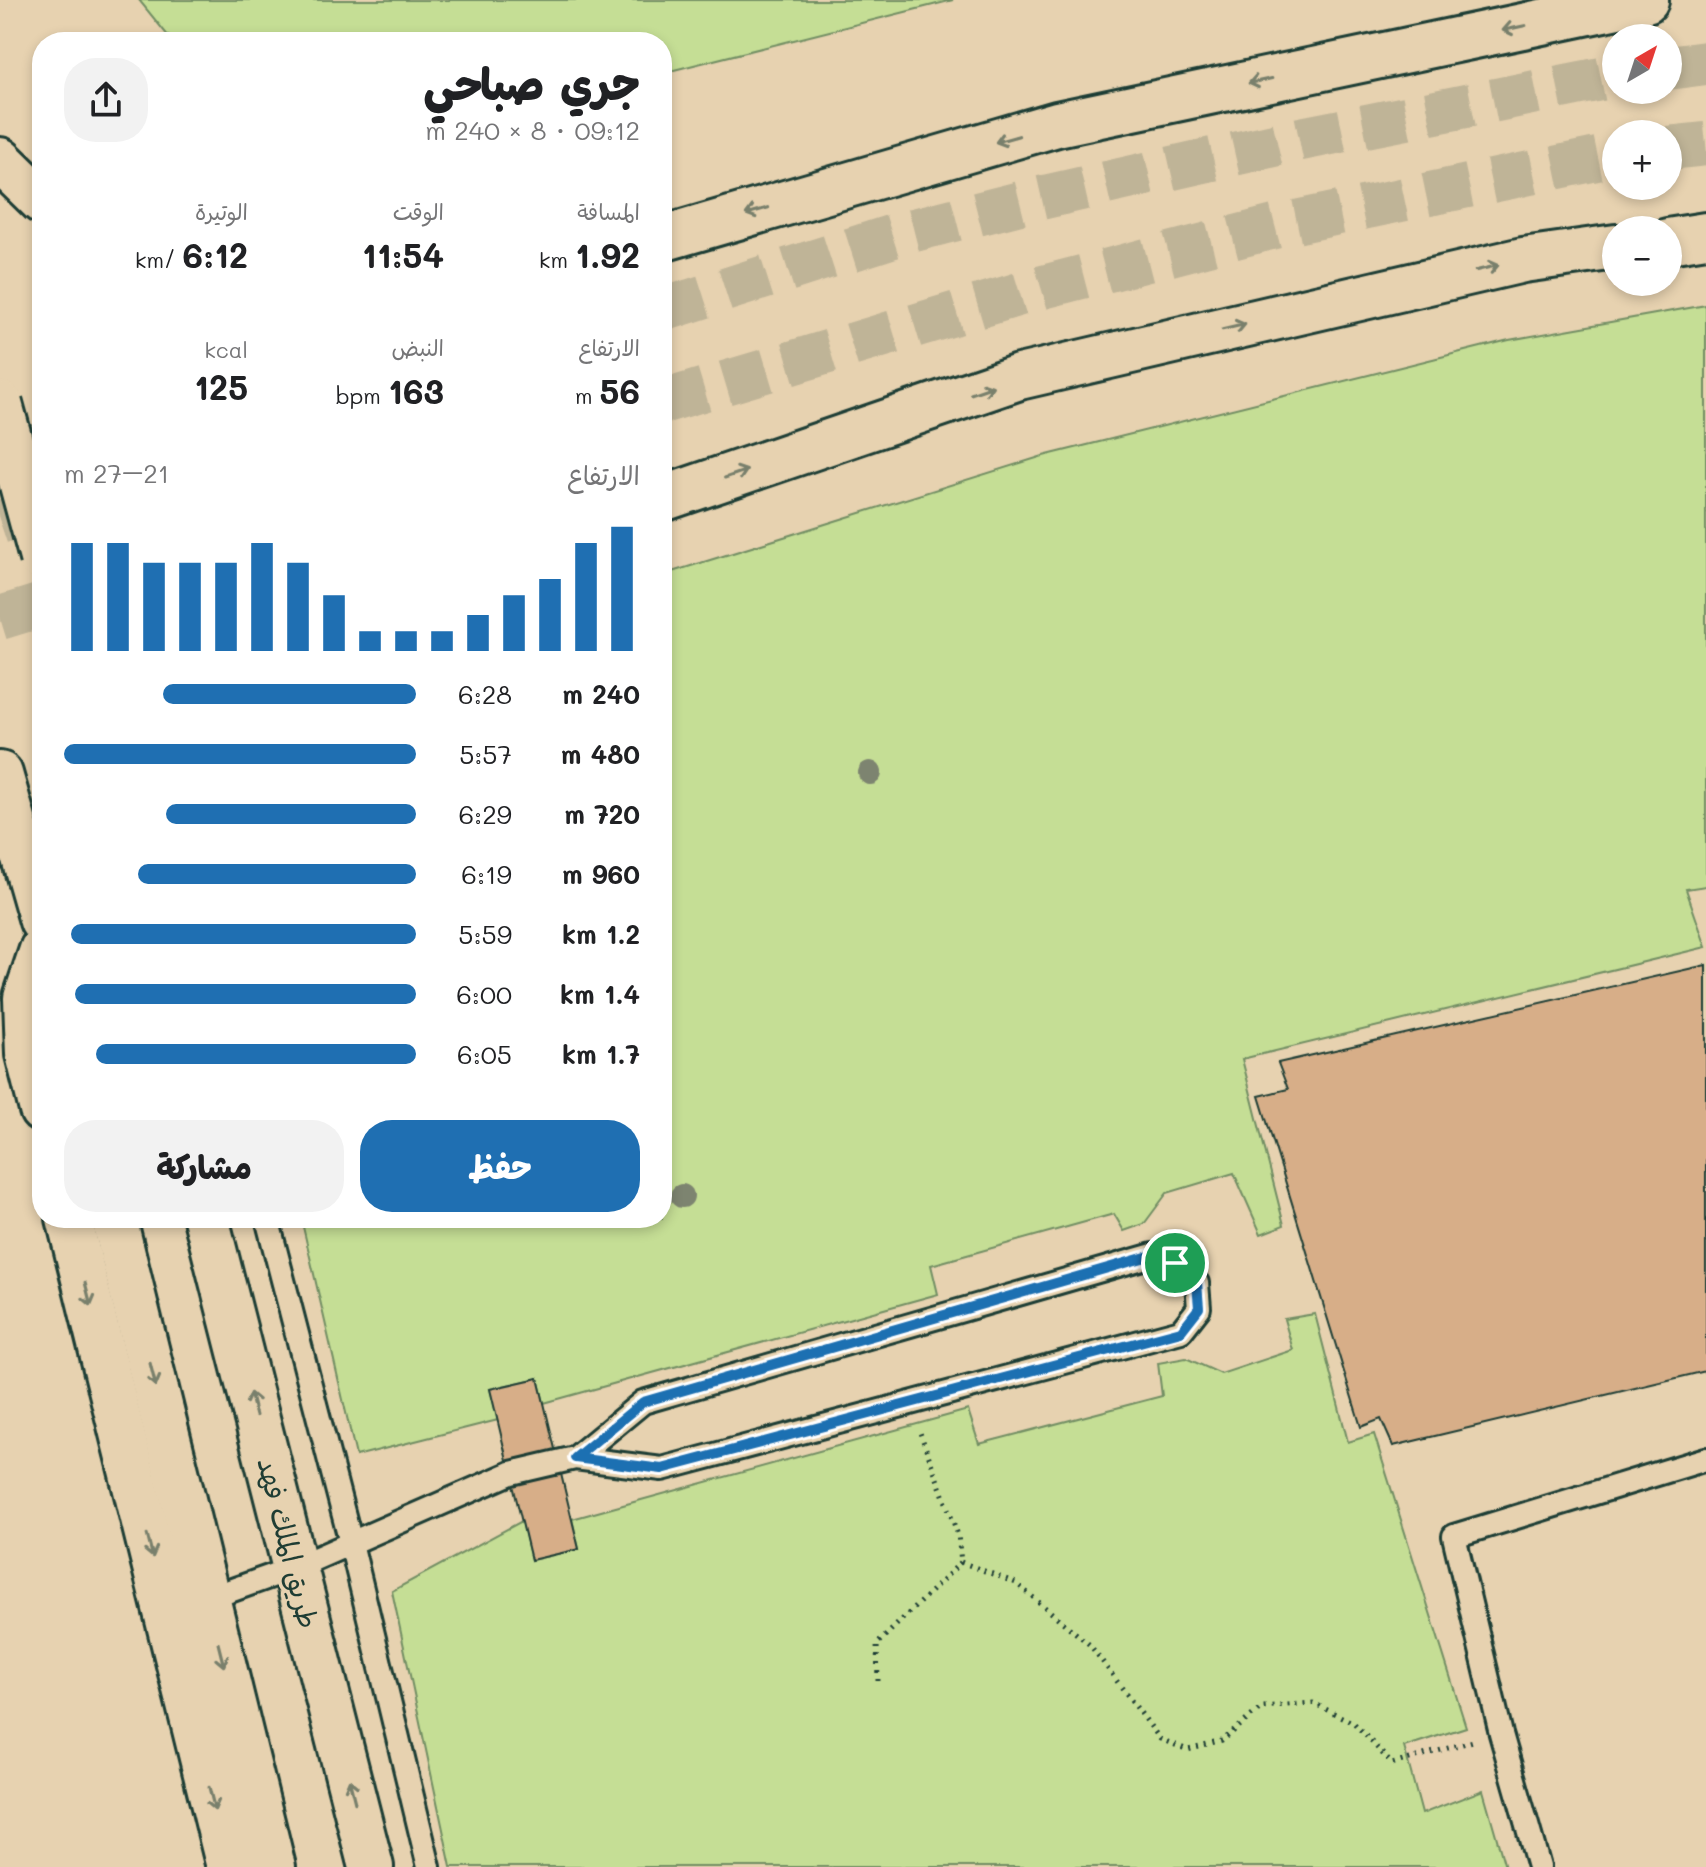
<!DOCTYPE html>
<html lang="ar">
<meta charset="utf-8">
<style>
:root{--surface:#fff;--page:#f2f2f2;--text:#202124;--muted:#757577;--accent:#1f6fb2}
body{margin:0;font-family:Mali,"Playpen Sans Arabic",sans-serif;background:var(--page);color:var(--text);direction:rtl;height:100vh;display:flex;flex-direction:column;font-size:30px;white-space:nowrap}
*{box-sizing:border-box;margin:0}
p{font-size:26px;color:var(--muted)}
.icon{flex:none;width:44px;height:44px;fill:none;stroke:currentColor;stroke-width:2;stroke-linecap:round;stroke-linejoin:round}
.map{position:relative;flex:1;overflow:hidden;direction:ltr}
.sheet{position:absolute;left:32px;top:32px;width:640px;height:1196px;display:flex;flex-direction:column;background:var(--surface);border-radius:32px;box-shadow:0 4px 12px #0003;direction:rtl}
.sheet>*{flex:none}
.needle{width:52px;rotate:39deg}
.buttons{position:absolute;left:1602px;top:24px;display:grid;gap:16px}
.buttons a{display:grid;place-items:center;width:80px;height:80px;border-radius:50%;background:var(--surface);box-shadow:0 4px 12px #0003;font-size:40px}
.pin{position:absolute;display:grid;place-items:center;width:68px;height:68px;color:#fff;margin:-34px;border:4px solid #fff;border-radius:50%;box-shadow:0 2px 8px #0007}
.round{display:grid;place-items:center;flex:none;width:84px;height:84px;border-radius:32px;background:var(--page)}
.overview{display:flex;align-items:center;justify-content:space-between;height:136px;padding:0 32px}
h1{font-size:44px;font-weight:800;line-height:60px}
.metrics{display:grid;grid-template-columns:repeat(3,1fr);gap:12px;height:136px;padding:8px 32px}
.metrics div{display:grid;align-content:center}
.metrics b{font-size:34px;font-weight:800}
.metrics small{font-size:22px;font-weight:400}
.metrics p{font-size:22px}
.chart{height:224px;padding:16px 32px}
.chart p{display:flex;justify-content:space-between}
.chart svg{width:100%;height:144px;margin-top:8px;stroke:var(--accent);stroke-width:6}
.cta{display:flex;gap:16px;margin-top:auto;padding:16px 32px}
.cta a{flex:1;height:92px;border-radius:32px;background:var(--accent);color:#fff;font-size:32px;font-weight:800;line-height:92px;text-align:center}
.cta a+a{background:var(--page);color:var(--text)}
ul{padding:0 32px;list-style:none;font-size:26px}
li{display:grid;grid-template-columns:128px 96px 1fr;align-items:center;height:60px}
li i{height:20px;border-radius:10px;background:var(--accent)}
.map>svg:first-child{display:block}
</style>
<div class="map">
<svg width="1706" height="1867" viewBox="0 0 1706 1867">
<rect width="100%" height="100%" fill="#e7d2b0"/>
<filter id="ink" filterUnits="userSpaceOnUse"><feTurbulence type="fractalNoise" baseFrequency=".0125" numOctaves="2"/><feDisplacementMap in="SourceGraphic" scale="16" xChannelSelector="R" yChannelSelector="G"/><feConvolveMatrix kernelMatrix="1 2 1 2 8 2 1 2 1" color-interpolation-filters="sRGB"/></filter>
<g filter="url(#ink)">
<g fill="#c5de95" stroke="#728e64" stroke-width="2">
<polygon points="139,0 953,0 662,73 662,42 173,42"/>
<polygon points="1706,305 1706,886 1686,889 1706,947 1242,1059 1284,1225 1261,1234 1234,1173 1167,1193 1144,1224 1124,1231 1114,1214 931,1265 938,1294 544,1403 538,1378 490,1389 498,1420 356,1456 301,1218 662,1218 662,575 1043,456 1509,340"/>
<polygon points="1315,1314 1348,1442 1374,1434 1466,1727 1404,1747 1422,1814 1483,1790 1505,1867 451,1867 392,1591 522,1521 531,1560 579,1549 572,1519 968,1410 979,1444 1162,1396 1158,1363 1186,1358 1221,1374 1293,1350 1284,1319"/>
</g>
<g fill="#d7ae88" stroke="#1f3d34" stroke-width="2">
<polygon points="1706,965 1706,1371 1393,1446 1381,1419 1361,1427 1259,1096 1288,1089 1278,1063"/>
<polygon points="538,1378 579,1549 531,1560 490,1389"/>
</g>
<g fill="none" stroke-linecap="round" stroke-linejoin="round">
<g stroke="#bfb497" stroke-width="44" stroke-dasharray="44 22" stroke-linecap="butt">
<polyline points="1668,68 1706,63"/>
<polyline points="1668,148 1706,144"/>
<polyline points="662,310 906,232 1036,199 1296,140 1616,76"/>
<polyline points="662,402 1043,287 1286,224 1616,155"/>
<polyline points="0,522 42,508"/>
<polyline points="0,618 42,605"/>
</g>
<defs>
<g id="lane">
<polyline points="267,1218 351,1543 429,1867"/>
<polyline points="207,1599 294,1568 511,1473 575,1458 662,1469 1181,1331 1199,1308 1197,1283 1175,1263 1153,1255 643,1402 575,1458"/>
<polyline points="1539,1867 1501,1734 1454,1536 1706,1459"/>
</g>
<g id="secondary">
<polyline points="0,160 42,201"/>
<polyline points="662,239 1057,124 1646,0"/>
<polyline points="1668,241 1706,235"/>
<polyline points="662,499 1019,377 1523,260 1616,247"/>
<polyline points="42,950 26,998 28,1054 42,1110"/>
<polyline points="69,1218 229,1867"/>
</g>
<g id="highway">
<polyline points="0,774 42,921"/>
<polyline points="114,1218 273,1867"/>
<polyline points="206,1218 371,1867"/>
</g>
</defs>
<use href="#lane" stroke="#1f3d34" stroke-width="28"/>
<use href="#secondary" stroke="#1f3d34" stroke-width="50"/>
<use href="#highway" stroke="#1f3d34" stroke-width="50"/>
<g stroke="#1f3d34" stroke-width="5" stroke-dasharray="2 6" stroke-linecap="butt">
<polyline points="961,1562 1016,1583 1090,1645 1160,1739 1188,1750 1222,1741 1262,1707 1313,1703 1354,1723 1392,1764 1473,1741"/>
<polyline points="878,1681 877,1644 961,1562 958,1535 919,1430"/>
</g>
<use href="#lane" stroke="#e7d2b0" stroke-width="22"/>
<use href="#secondary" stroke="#e7d2b0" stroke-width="44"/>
<use href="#highway" stroke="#e7d2b0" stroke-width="44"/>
<defs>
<polyline id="highway-bridge" points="0,404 42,558"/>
</defs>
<use href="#highway-bridge" stroke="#1f3d34" stroke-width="50" stroke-linecap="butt"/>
<use href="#highway-bridge" stroke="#e7d2b0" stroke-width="44"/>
</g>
<g fill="#7d846f">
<circle cx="870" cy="773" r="12"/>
<circle cx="682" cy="1196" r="12"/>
</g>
<defs><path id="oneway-shaft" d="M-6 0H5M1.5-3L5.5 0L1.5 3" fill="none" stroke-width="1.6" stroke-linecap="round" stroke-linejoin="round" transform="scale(2)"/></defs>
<g stroke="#79806c">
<use href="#oneway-shaft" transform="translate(1514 28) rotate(168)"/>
<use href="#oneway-shaft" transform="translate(1260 81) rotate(168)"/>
<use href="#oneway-shaft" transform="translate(1007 139) rotate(164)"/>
<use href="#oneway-shaft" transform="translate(757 211) rotate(164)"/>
<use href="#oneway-shaft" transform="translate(1487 268) rotate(-13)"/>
<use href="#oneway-shaft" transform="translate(1234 327) rotate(-13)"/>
<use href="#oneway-shaft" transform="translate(982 390) rotate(-19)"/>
<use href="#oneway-shaft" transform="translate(736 474) rotate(-19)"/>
<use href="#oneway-shaft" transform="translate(88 1294) rotate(76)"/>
<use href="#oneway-shaft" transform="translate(153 1375) rotate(76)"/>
<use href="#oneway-shaft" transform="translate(253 1404) rotate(-104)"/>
<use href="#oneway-shaft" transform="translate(150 1546) rotate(76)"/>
<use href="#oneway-shaft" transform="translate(221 1655) rotate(76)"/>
<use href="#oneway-shaft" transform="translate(352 1791) rotate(-104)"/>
<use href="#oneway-shaft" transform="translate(212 1799) rotate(76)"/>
</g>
</g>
<g fill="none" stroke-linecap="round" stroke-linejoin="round" filter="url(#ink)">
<defs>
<polygon id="route" points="1153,1255 1175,1263 1197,1283 1199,1308 1181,1331 662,1469 575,1458 643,1402"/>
</defs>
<use href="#route" stroke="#fff" stroke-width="16"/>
<use href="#route" stroke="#1f6fb2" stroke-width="10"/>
</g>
<g text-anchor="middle" stroke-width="7" stroke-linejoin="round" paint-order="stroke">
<g font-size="28" fill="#1f3d34" stroke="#e7d2b0">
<text transform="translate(288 1543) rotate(76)" y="10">طريق الملك فهد</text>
</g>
</g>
</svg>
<div class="buttons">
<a><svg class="needle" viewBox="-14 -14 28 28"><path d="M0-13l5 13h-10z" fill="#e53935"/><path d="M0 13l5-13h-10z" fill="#757577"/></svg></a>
<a>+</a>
<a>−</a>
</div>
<div class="pin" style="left:1175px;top:1263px;background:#1e9e55"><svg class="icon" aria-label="arrive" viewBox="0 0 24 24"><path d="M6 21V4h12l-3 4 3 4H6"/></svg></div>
<section class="sheet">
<div class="overview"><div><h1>جري صباحي</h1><p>09:12 · 8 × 240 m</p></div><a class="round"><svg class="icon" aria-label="share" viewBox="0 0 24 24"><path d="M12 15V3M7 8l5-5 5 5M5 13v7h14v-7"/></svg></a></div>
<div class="metrics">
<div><p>المسافة</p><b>1.92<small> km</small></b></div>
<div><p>الوقت</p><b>11:54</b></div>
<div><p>الوتيرة</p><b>6:12<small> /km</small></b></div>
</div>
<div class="metrics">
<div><p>الارتفاع</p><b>56<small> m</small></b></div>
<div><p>النبض</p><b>163<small> bpm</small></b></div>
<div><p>kcal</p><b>125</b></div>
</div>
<div class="chart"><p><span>الارتفاع</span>21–27 m</p>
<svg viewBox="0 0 160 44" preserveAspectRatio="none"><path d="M5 44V11M15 44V11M25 44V17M35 44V17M45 44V17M55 44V11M65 44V17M75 44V27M85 44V38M95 44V38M105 44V38M115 44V33M125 44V27M135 44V22M145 44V11M155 44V6"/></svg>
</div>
<ul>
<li><b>240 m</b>6:28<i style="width:72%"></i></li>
<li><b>480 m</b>5:57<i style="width:100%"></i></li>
<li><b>720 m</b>6:29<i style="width:71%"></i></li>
<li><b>960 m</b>6:19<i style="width:79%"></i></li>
<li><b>1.2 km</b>5:59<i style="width:98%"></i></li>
<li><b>1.4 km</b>6:00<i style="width:97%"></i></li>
<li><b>1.7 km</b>6:05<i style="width:91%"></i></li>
</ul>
<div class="cta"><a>حفظ</a><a>مشاركة</a></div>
</section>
</div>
